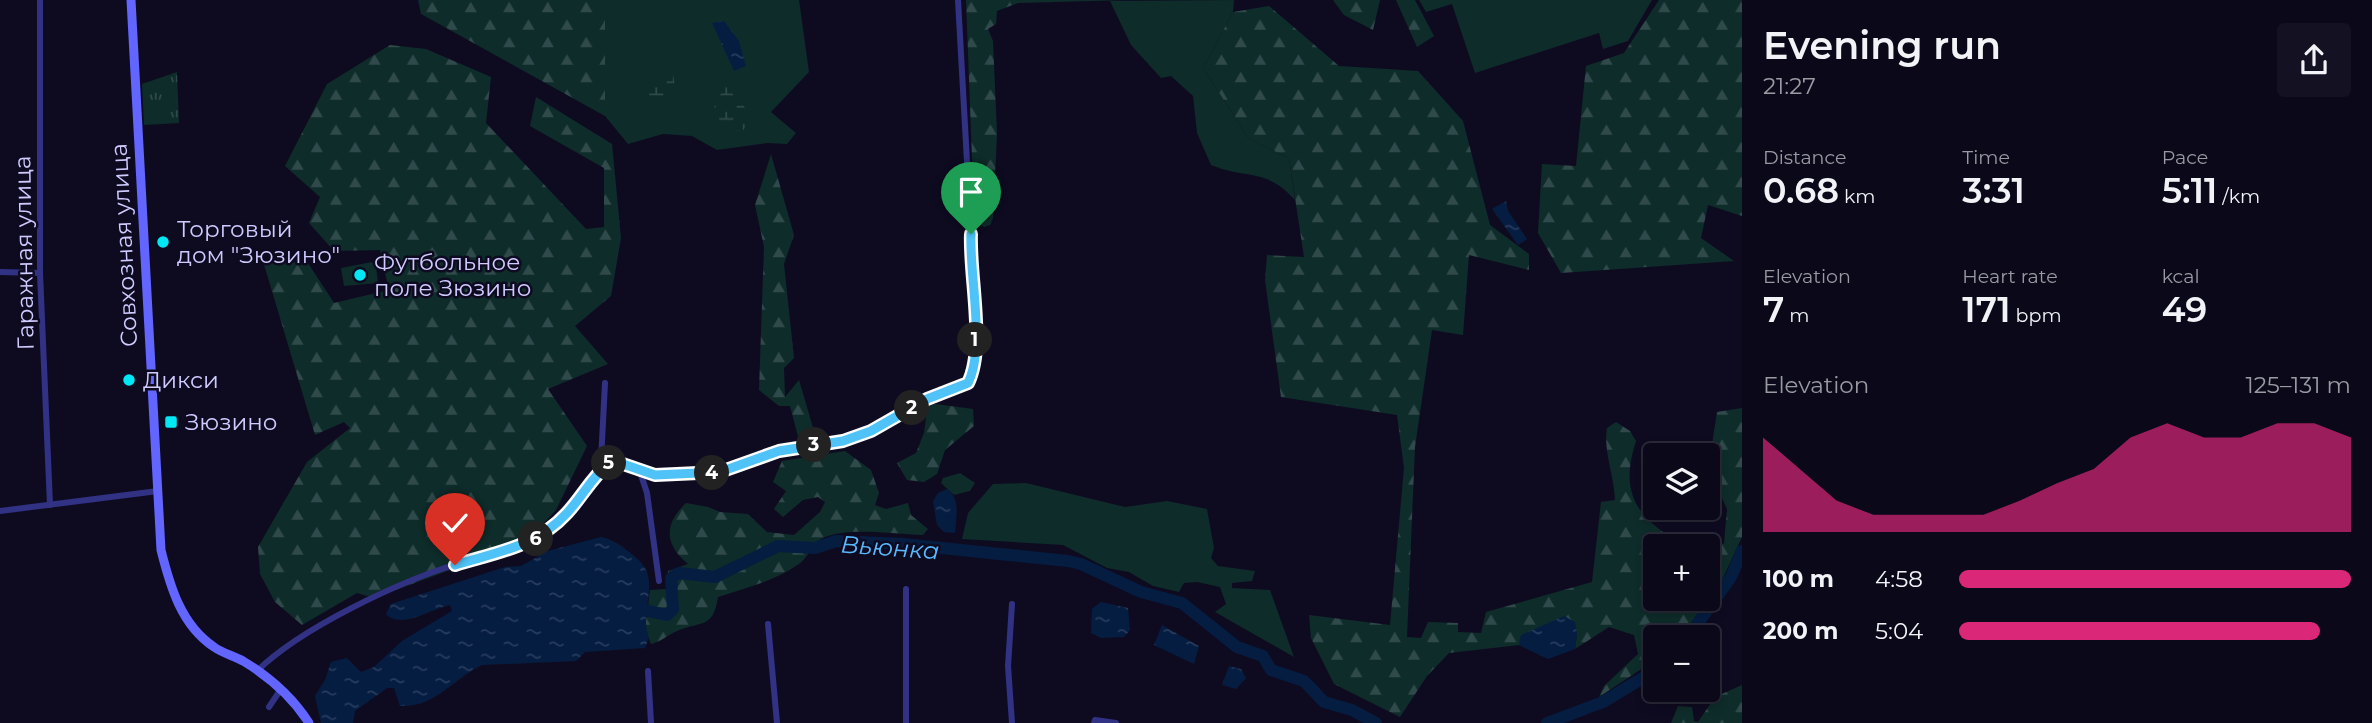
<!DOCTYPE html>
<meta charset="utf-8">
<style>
:root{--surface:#0a0819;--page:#131122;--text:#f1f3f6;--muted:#999aa2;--line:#2a2938;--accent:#db2777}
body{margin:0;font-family:Montserrat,sans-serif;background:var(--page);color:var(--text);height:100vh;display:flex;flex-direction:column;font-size:26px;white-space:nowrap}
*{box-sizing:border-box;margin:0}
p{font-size:23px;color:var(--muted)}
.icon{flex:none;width:38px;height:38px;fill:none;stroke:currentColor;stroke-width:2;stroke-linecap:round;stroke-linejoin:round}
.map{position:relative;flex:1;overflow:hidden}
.panel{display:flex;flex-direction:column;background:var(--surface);width:630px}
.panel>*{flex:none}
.buttons{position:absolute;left:1643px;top:443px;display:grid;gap:14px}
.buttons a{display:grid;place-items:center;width:77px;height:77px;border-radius:7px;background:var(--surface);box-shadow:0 4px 10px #0003,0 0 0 2px var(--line);font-size:35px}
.pin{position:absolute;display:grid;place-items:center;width:60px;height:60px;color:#fff;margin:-72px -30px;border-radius:50% 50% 50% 0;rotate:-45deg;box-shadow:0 0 7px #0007}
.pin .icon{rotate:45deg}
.km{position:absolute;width:35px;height:35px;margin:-18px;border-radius:50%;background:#222;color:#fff;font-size:19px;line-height:35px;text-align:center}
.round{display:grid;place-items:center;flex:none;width:74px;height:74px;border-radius:7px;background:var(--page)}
.head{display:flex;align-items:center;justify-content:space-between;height:119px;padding:0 21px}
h1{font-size:38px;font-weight:600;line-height:52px}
.stats{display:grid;grid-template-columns:repeat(3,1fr);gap:10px;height:119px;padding:7px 21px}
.stats div{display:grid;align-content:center}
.stats b{font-size:35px;font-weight:600}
.stats small{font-size:19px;font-weight:400}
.stats p{font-size:19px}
.chart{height:196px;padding:14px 21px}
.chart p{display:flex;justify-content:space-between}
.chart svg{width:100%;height:126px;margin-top:7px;fill:var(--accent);opacity:.7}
ul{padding:0 21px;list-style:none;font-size:23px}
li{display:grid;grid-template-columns:112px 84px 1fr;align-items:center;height:52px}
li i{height:18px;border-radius:9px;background:var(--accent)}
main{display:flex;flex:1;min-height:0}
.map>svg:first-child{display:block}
</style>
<main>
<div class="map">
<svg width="1742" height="723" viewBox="0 0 1742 723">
<defs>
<pattern id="forest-firs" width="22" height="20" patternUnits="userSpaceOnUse" patternTransform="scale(1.75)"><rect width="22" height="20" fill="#0e2c2a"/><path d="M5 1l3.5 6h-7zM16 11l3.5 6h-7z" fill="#30494a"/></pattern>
<pattern id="wetland-marsh" width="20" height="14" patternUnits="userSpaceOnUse" patternTransform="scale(1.75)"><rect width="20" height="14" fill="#0e2c2a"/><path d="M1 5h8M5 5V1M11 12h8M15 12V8" fill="none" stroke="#30494a"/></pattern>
<pattern id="park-tufts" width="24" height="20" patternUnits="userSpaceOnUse" patternTransform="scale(1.75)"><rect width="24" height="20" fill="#0e2c2a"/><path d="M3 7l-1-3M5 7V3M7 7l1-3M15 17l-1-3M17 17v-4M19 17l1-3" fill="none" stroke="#30494a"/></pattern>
<pattern id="water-ripples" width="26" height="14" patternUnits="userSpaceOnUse" patternTransform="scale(1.75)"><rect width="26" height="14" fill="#051d41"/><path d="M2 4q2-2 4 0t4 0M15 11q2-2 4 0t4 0" fill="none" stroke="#283c5e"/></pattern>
</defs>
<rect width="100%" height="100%" fill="#0e0b21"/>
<g fill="#0e2c2a">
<polygon points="605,0 799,0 809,72 771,112 796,133 787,144 767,143 717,150 692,136 663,134 628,144 605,116"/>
<path d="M1234,0L1233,12L1203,68L1249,139L1289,158L1295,200C1265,167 1248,180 1211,165L1197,133L1193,96L1171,76L1161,78L1131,45L1110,1Z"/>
<polygon points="1419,0 1652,0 1628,41 1603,49 1599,33 1475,73 1452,4 1426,12"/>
<polygon points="372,262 376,266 378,283 344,286 341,268"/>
<polygon points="960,473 975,483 970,491 954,495 941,483 943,478"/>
<polygon points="1026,483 1125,507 1167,501 1207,509 1214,548 1211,558 1218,566 1255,571 1252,581 1232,583 1232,588 1270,590 1294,657 1215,612 1226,604 1220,587 1197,582 1184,583 1179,592 1153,586 1129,572 1107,568 1063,545 962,539 968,513 993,484"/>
</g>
<g fill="url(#forest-firs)">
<polygon points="418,0 605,0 605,116 421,14"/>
<polygon points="966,0 1127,0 1018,3 997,11 996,24 988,29 993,41 997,134 993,218 990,225 984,227 975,220 974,211"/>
<polygon points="1333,0 1380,0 1373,30 1344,15"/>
<polygon points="1396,0 1415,0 1434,36 1417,47"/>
<polygon points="1659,0 1742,0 1742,216 1708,205 1701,238 1734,261 1561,273 1538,233 1542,164 1576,166 1586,66 1624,53"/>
<path d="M1269,6L1339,66L1418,71L1463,121L1490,225L1529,254V270L1469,255L1463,335L1432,330L1415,447L1407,637L1421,638L1428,622L1458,623V632L1481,633L1486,612L1592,582L1601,502L1615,500C1614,474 1603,451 1607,428L1616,422L1630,431L1636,441C1618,496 1639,520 1686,546H1656V598H1708V555L1724,543L1727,509L1717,487L1712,444L1717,412L1742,408V537L1722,580L1681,637H1656L1655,660L1599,697L1604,686L1638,654L1634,635L1609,627L1575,649L1577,633L1522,635L1519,645L1449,653L1427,676L1400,717L1334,684L1311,638L1309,615L1390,625L1404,468L1397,415L1281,397L1265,280L1267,255L1304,257L1289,158L1249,139L1203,68L1233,12Z"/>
<polygon points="390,45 426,49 491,77 486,123 586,229 604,227 604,168 530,126 536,97 612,144 621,238 611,296 575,326 608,364 548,389 587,446 556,510 526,542 374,598 357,593 302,625 275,602 260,574 258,547 307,462 350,428 344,422 315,435 263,261 308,263 334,303 389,290 380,250 334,251 309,223 320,197 285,166 327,84"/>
<polygon points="771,154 794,235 784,264 794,358 784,368 785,397 799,380 814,431 799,440 790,406 779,406 759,390 764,247 755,205"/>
<polygon points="928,403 973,409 974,426 945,450 937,474 924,482 907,480 897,463 916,453 924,433"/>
<path d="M845,451L871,470L879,493L875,505L886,509L908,503L911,515L928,529L923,535C897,534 849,527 825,537C811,543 810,556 799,564C775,581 745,588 718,597C713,631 699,620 675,632C666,636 662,641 651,644L645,629L650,590L666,589L668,571L688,564C665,545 663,525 686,503L708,507L720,512L748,514L767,532L794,535L820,512L825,502L818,497L803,500L783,517L774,509L786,491L773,482L782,461Z"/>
<polygon points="1742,685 1742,723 1671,723 1678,706 1692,707 1694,721 1698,722 1715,697"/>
</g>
<g fill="url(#wetland-marsh)">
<polygon points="657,73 673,75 676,91 657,108 646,98"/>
<polygon points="726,86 754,118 743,130 721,131 714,105"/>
</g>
<polygon fill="url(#park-tufts)" points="177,72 179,123 144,125 142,84"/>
<g fill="url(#water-ripples)">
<polygon points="724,21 739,41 746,66 734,71 712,23"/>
<polygon points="1506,201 1508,211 1527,239 1518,245 1492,209"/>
<path d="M947,489C961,500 956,516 955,533L944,532L937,525L933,501L938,493Z"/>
<path d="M601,537C615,540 623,547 634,556C665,579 637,609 649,637L645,648L585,652L576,661L482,665C454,678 435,708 400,706L394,688H387L355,711L353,723H321L315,696L325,680L331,662L347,658L361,672L374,667L402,641L452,611L450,605C430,609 402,630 386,614L391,604L505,567L521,566L548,551Z"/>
<polygon points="1101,602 1128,608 1130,630 1124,637 1101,638 1091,633 1092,609"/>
<polygon points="1564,616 1575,622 1577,633 1575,649 1548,659 1519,645 1521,635"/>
<polygon points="1162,625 1199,646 1194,664 1154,645"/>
<polygon points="1229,666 1241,669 1246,678 1236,689 1222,685"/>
</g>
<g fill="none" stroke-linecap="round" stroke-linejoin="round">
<g stroke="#051d41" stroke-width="12">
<polyline points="636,603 648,611 667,615 673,609 671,578 679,573 715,577 778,546 815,548 836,541 903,544 1068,561 1081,564 1141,592 1182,603 1237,647 1263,656 1271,670 1304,681 1324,702 1352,710 1376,723"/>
<polyline points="1688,637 1731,577 1742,551"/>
<polyline points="1547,723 1603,702 1656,670"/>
</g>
<g stroke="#323285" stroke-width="6">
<polyline points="40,0 40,273 50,505"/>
<polyline points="0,272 40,273"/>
<polyline points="599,472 609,463 623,464 640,472 647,493 659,581"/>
<path d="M640,472L655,475L683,471L720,472L779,451L843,441L871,431L927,399L968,382C986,348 969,275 971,234L958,0"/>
<polyline points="0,511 158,491"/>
<polyline points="768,624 777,723"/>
<path d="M257,671C301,628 398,582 457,564C483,556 515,552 539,539C565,524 592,489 601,461L605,383"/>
<polyline points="648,671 651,723"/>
<polyline points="269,707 281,689"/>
<polyline points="906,723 906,589"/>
<polyline points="1012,723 1008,666 1012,604"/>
<polyline points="1094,723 1095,720 1116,723"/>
</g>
<path stroke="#6265ff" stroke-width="9" d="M131,0L161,550C170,586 181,625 214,647C222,653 234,656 243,661C268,676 293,698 309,723"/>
</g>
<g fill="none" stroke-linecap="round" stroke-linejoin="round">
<defs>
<path id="route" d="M455,565C497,552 536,547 567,513C582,497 592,477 609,463L623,464L655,475L720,472L779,451L843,441L871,431L927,399L968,383C986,347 969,275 971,234"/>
</defs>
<use href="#route" stroke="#fff" stroke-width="14"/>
<use href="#route" stroke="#4fc3f7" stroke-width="9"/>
</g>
<g fill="#00e7f6" stroke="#0e0b21" stroke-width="2.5">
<circle cx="163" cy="242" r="7"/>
<circle cx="360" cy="275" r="7"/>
<circle cx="129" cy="380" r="7"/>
<rect x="164" y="415" width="14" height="14" rx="3.5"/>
</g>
<g text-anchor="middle" stroke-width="5" stroke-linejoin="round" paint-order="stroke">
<g font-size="23" fill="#cfcbff" stroke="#0e0b21" text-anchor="start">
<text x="177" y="237">Торговый<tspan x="177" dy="26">дом "Зюзино"</tspan></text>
<text x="374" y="270">Футбольное<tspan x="374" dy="26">поле Зюзино</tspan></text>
<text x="143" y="388">Дикси</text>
<text x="185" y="430">Зюзино</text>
</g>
<g font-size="23" fill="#cfcbff" stroke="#0e0b21">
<text transform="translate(124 245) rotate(-93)" y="8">Совхозная улица</text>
<text transform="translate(24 253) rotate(-91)" y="8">Гаражная улица</text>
</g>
<g font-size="24" font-style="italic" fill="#59b9ff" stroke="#0e0b21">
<text transform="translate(890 548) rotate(4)" y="8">Вьюнка</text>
</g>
</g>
</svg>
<div class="buttons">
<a><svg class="icon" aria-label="layers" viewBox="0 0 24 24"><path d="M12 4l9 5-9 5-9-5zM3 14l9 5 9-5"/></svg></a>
<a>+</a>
<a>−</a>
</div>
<div class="pin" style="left:971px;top:234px;background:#1e9e55"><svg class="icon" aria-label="arrive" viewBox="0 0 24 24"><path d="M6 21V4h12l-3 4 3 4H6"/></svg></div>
<div class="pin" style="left:455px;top:565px;background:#d93025"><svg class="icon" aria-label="check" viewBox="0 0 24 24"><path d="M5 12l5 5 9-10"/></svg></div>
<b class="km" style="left:975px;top:340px">1</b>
<b class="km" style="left:912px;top:408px">2</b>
<b class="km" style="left:814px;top:445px">3</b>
<b class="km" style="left:712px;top:473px">4</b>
<b class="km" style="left:609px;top:463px">5</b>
<b class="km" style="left:536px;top:539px">6</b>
</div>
<section class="panel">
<div class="head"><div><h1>Evening run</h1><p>21:27</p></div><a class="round"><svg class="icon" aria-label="share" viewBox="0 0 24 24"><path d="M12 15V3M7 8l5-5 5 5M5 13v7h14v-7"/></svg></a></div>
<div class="stats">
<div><p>Distance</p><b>0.68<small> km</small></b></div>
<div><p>Time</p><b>3:31</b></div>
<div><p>Pace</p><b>5:11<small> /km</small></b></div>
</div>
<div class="stats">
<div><p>Elevation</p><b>7<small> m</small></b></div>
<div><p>Heart rate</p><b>171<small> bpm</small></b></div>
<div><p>kcal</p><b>49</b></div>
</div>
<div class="chart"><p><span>Elevation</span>125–131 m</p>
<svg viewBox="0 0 160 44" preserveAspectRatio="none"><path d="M0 44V11L10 22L20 33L30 38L40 38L50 38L60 38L70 33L80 27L90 22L100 11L110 6L120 11L130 11L140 6L150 6L160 11V44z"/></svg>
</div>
<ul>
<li><b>100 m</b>4:58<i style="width:100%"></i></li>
<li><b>200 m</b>5:04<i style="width:92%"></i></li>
</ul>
</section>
</main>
